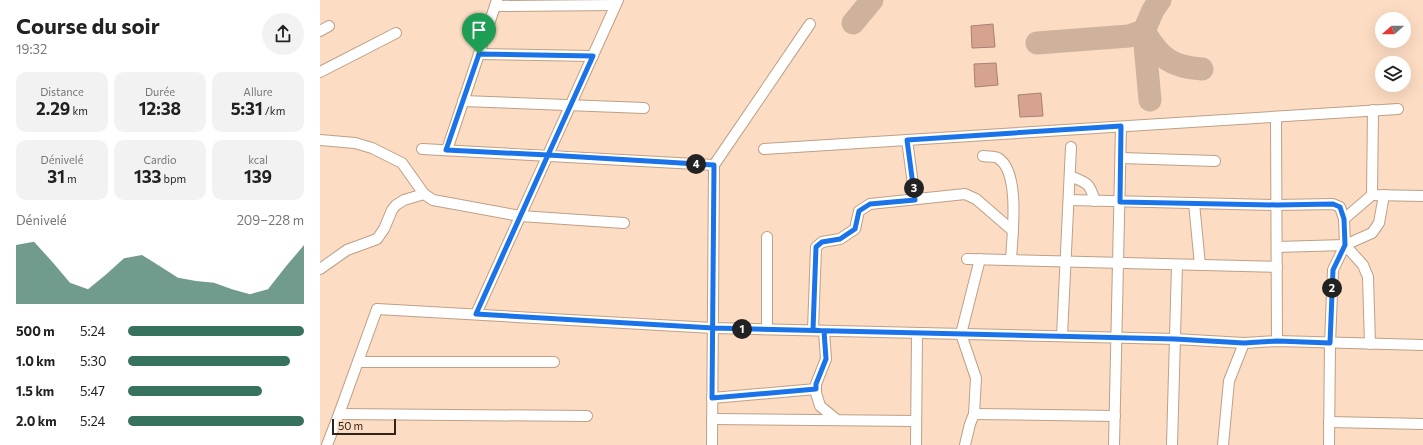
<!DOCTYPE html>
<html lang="fr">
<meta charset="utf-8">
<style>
:root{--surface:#fff;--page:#f2f2f2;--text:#222;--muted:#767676;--accent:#36725d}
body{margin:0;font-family:Commissioner,sans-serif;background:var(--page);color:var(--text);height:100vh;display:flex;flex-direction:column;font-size:15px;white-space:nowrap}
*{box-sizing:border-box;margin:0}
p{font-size:13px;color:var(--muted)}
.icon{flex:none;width:22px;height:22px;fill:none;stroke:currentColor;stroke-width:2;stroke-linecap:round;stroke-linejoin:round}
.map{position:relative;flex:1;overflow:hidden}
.panel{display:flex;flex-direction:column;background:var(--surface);width:320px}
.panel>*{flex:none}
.needle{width:26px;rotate:249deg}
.buttons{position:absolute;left:1055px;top:12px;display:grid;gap:8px}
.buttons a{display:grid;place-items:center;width:36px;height:36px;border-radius:50%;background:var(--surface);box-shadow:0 4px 16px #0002;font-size:20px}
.scale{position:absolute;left:12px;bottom:10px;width:64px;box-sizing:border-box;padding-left:4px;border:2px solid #2f231a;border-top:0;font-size:11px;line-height:14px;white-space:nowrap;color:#2f231a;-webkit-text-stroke:3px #fcdcc2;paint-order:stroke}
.pin{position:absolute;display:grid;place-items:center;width:34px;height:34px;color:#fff;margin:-41px -17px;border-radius:50% 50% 50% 0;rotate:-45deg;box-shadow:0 0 4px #0007}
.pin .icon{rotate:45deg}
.km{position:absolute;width:20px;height:20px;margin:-10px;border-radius:50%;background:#222;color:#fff;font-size:11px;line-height:20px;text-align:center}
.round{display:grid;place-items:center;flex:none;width:42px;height:42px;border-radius:21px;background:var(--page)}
.overview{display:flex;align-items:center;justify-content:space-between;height:68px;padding:0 16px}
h1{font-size:22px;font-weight:700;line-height:30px}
.metrics{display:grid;grid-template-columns:repeat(3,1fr);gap:6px;height:68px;padding:4px 16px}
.metrics div{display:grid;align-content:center;border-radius:10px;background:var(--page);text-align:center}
.metrics b{font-size:17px;font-weight:700}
.metrics small{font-size:11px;font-weight:400}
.metrics p{font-size:11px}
.chart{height:112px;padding:8px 16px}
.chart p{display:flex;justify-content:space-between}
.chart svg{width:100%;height:72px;margin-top:4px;fill:var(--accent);opacity:.7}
ul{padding:0 16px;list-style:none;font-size:13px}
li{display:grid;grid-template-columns:64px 48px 1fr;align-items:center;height:30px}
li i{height:10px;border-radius:5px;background:var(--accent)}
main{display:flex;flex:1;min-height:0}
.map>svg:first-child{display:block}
</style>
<main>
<section class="panel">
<div class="overview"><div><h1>Course du soir</h1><p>19:32</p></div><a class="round"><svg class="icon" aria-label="share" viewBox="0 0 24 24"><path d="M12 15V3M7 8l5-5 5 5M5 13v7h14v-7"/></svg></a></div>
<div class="metrics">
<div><p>Distance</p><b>2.29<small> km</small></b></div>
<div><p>Durée</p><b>12:38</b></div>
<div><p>Allure</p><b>5:31<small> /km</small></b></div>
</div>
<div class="metrics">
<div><p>Dénivelé</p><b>31<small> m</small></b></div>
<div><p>Cardio</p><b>133<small> bpm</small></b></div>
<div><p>kcal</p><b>139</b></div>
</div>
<div class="chart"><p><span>Dénivelé</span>209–228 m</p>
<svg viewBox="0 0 160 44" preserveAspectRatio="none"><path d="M0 44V8L10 6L20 18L30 31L40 35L50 26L60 16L70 14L80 21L90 28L100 30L110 31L120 35L130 38L140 35L150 21L160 8V44z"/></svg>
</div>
<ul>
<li><b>500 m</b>5:24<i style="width:100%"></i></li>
<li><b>1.0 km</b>5:30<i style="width:92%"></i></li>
<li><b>1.5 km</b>5:47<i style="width:76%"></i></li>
<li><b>2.0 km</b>5:24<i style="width:100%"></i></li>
</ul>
</section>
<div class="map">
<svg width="1103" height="445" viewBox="0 0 1103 445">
<rect width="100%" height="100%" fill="#fcdcc2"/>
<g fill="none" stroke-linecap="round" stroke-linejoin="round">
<g stroke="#ceb29c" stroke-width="23">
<path d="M840,0L833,10L824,31C840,58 851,67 882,69"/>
<polyline points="533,23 552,0"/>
<polyline points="824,34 830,100"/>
<polyline points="717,43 809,36 824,31"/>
</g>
</g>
<g fill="#d7a391" stroke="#a68175">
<polygon points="673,24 675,47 652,48 651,26"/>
<polygon points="676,63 678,85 655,87 654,64"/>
<polygon points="721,93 723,116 700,117 698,95"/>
</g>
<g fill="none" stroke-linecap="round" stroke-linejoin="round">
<defs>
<g id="street">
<polyline points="175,6 295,5"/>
<polyline points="0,31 9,26"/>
<polyline points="159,54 273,56"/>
<polyline points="0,72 76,33"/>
<polyline points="143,101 324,108"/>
<polyline points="1053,110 1052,195 1103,196"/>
<polyline points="956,117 957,341"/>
<polyline points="0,140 35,143 52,148 82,163 104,194 113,200 200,216 304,223"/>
<polyline points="587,140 595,199"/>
<polyline points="102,149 394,165"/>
<polyline points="444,149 1078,109"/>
<polyline points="127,150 177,0"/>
<path d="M663,156C668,157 674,156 678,158C701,172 692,237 691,260"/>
<polyline points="801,158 895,161"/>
<path d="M750,176C767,183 769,182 775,201"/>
<polyline points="749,200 957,205 1013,204 1020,207 1024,219 1025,245 1013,270 1010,343 1009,445"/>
<polyline points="874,203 880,265"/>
<polyline points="1024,219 1052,195"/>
<polyline points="957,247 1025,245"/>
<polyline points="647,259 957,267"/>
<polyline points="0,269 27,250 57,239 64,229 72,210 76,205 84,200 104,194"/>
<polyline points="156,314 298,0"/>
<polyline points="447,329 447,237"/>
<polyline points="493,330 496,247 502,242 520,239 535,229 539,211 550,204 645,194 656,199 693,231"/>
<polyline points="504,331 506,359 496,384 496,393 500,406 517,420"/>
<polyline points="742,336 751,147"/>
<polyline points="1050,344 1048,277 1043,265 1025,245 1052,233 1059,223 1064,195"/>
<polyline points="38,362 234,362"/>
<polyline points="392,398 496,389"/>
<polyline points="19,414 267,416"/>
<polyline points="654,414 795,416"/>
<polyline points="392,419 596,421"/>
<polyline points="1009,422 1103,424"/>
<polyline points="7,445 19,414 57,309 393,328 855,339 924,343 957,341 1103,345"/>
<polyline points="392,445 394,165 490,24"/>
<polyline points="596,445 597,333"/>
<polyline points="645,445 650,424 654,414 656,378 641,334 660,259"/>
<polyline points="794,445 801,127"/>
<polyline points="852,445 857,265"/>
<polyline points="903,445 909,381 924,343"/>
</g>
</defs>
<use href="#street" stroke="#bda087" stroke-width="12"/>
<use href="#street" stroke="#fff" stroke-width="10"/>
</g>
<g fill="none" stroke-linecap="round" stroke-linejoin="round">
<defs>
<polyline id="route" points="159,54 126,150 228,155 156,314 393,328 855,339 924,343 957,341 1010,343 1013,270 1025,245 1024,219 1020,207 1013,204 957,205 800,202 801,126 587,140 595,200 550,204 539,211 535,229 520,239 502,242 496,247 493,330 504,331 506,359 496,384 496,389 392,398 394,165 228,155 273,56 159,54"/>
</defs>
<use href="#route" stroke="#fff" stroke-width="8"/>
<use href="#route" stroke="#1a73e8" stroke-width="5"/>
</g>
</svg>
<div class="buttons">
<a><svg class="needle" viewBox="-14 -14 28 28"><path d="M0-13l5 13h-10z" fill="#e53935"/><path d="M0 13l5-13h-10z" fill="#767676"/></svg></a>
<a><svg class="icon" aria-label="layers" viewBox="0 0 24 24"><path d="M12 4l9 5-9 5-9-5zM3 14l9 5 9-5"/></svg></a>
</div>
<div class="scale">50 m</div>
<div class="pin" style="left:159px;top:54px;background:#1e9e55"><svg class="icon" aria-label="arrive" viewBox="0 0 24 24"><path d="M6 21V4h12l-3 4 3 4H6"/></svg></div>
<b class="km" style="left:422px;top:329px">1</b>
<b class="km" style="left:1012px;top:288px">2</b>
<b class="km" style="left:594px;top:188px">3</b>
<b class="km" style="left:376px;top:164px">4</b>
</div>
</main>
